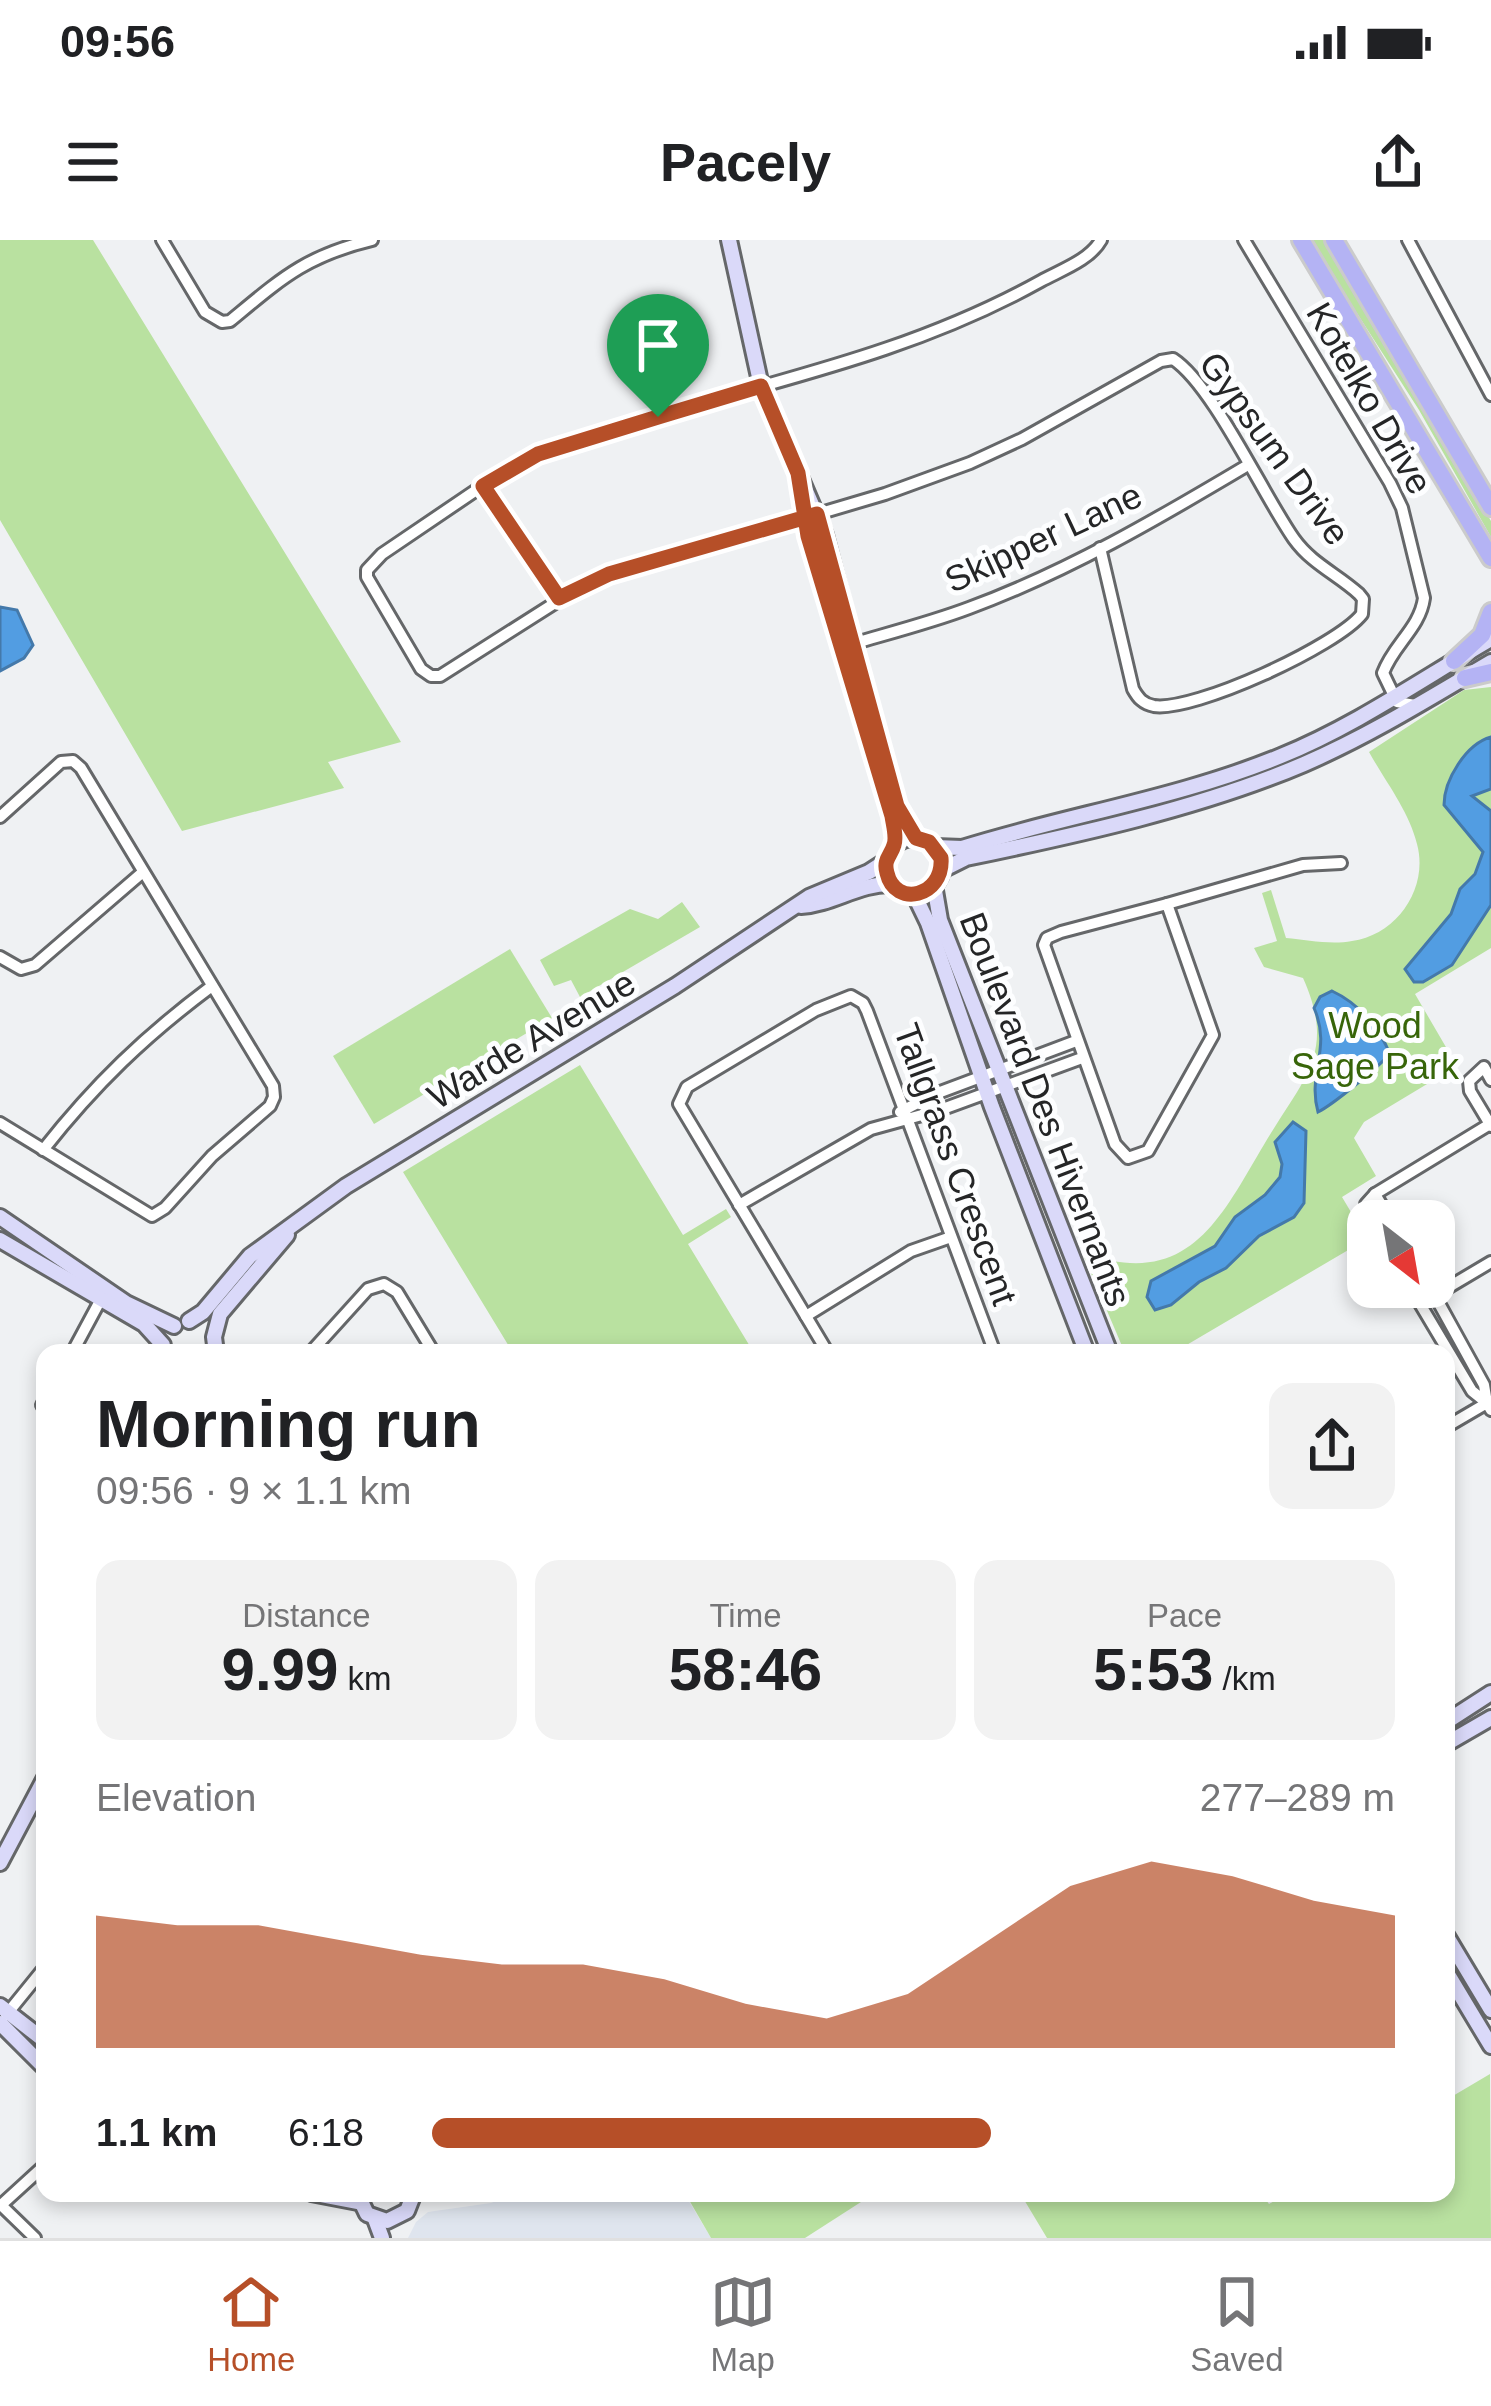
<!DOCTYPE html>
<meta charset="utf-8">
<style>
:root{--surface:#fff;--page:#f2f2f2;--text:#202124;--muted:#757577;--line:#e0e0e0;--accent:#b64f28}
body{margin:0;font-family:Helvetica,sans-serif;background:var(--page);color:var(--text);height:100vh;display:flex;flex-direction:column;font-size:45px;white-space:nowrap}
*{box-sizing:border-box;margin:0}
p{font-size:39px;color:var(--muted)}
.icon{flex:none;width:66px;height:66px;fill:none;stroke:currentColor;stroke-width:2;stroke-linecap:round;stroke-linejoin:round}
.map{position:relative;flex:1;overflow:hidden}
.sheet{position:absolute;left:36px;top:1104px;width:1419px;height:858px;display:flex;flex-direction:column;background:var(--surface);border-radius:24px;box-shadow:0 6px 18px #0003}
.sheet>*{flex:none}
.needle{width:78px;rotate:149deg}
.buttons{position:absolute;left:1347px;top:960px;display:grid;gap:24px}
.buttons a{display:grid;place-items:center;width:108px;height:108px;border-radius:24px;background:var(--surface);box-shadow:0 6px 18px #0003;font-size:60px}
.pin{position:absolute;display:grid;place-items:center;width:102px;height:102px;color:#fff;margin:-123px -51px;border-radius:50% 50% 50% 0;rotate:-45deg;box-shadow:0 0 12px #0007}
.pin .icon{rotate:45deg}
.round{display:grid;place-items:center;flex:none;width:126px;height:126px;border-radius:24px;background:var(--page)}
.headline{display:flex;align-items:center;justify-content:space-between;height:204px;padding:0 60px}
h1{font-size:66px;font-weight:800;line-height:90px}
.metrics{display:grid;grid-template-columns:repeat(3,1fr);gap:18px;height:204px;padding:12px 60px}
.metrics div{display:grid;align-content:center;border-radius:24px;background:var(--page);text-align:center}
.metrics b{font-size:60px;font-weight:800}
.metrics small{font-size:33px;font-weight:400}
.metrics p{font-size:33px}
.chart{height:336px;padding:24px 60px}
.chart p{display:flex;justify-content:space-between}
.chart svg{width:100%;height:216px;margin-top:12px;fill:var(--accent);opacity:.7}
ul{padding:0 60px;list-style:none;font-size:39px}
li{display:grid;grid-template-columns:192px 144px 1fr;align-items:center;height:90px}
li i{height:30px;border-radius:15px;background:var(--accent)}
.status{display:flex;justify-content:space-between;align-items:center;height:84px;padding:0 60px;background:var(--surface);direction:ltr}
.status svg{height:33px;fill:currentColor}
header{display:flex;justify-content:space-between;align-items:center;height:156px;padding:0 60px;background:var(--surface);font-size:54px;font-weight:800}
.tab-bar{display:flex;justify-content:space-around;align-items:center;height:168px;border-top:3px solid var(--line);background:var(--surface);font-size:33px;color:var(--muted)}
.tab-bar a{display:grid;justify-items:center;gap:6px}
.tab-bar .current{color:var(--accent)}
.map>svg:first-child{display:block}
</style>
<div class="status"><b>09:56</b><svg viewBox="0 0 49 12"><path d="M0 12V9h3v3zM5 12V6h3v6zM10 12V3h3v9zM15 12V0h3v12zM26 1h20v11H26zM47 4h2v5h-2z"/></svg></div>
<header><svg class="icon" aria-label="menu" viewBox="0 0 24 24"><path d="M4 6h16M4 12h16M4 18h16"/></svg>Pacely<svg class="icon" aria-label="share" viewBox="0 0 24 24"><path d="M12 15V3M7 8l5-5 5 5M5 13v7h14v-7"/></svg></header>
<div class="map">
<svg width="1491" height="1998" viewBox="0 0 1491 1998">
<rect width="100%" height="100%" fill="#eff1f3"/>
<polygon fill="#dfe5ee" points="517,1953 684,1953 711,1998 408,1998 416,1982 428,1972 491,1963"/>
<g fill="#b9e1a0">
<polygon points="0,0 93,0 401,502 328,522 344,548 182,591 0,280"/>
<polygon points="1310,0 1324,0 1491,281 1491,297 1419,170"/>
<path d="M1491,447V708L1415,754L1457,826L1364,882L1354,898L1376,936L1342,957L1367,999L1173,1113H1125L1082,1012C1194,1054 1224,969 1271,893C1307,835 1335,809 1303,738L1264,727L1254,708L1277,701L1262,653L1271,650L1286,698C1307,700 1331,705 1352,701C1397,695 1429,648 1417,604C1409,571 1385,541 1369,512L1464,450Z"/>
<polygon points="682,662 700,687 580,757 571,740 554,746 540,720 630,669 658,679"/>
<polygon points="510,709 552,778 374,884 333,816"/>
<polygon points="580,825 683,995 726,969 731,977 688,1004 754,1113 504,1113 510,1108 403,932"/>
<polygon points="1490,1834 1491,1998 1047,1998 1020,1953 1261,1953 1269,1964 1288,1953 1446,1953 1446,1860"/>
<polygon points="685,1953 875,1953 805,1998 711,1998"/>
</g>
<g fill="#529de2" stroke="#4479aa" stroke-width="3">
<polygon points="0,367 17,370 33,405 24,418 0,431"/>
<path d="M1491,497V549L1472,556L1491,571V665L1452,725L1423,742H1414L1405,729L1451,674L1460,649L1475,634L1483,612L1444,565C1444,540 1466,504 1491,497Z"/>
<path d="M1332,751C1358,763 1379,787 1390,814C1377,828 1334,864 1318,872C1307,833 1332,809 1314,768L1320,757Z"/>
<polygon points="1293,882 1306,891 1304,963 1294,977 1259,996 1226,1028 1199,1042 1171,1065 1155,1070 1147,1057 1151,1041 1215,1006 1235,977 1265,955 1280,937 1282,924 1275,902"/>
</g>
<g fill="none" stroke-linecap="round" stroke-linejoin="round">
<defs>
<g id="street">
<path d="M162,0L205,72L222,82L230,81C281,39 305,16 372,0"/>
<path d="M1244,0L1390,243L1402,268L1424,358C1420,388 1393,405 1383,433L1397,462L1415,465"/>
<polyline points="1408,0 1491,155"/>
<polyline points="483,246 559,358"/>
<path d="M1100,308L1133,449C1138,458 1143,464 1154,466C1194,472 1337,406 1362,374L1363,359L1359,354C1337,334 1312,324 1294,299C1263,255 1213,145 1173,119L1161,121L1022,199L970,223L885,254L588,342L440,436H431L421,429L367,337V330L382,314L500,234L538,214C709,151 879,131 1041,41C1061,30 1090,20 1101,0"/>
<path d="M855,403C893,392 932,382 969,368C1067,332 1159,278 1248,225"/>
<polyline points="0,577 61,522 73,521 81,528 273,846 274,857 270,866 212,916 165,968 152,976 0,883"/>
<polygon points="1167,664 1213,795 1148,911 1128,918 1115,904 1044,705 1047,698 1061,692"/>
<polyline points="1167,664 1303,625 1341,623"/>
<polyline points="0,717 21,729 35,725 143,632"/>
<polyline points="1491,840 1484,827 1469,841 1470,851 1491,886"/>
<polyline points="900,872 935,854 1076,801"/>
<path d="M43,910C95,844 145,796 212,746"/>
<polyline points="1375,954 1391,981"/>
<polyline points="739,965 871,889 940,870 1082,818"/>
<polyline points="1371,981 1366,964 1375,954 1490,884"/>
<polyline points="1410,1047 1472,1151 1487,1163 1484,1145 1430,1047"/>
<polyline points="1432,1057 1491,1022"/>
<polyline points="806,1076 911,1011 951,997"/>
<polyline points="72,1113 101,1059"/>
<polyline points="310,1113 368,1049 384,1044 397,1052 434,1113"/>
<polyline points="828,1113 679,864 687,847 816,770 851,756 863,763 867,771 995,1113"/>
<polyline points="42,1165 45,1160"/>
<polyline points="1446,1187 1487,1163 1491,1170"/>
<polyline points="6,1775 45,1727"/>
<polyline points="1,1965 35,1998"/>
<polyline points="0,1966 45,1925"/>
</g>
<g id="secondary">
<polyline points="729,0 761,146 825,295 890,545 904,583 916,597"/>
<polyline points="799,246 808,296 892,576 894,605"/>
<circle cx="914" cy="626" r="28"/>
<path d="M935,607L962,608C1067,575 1179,558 1281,516C1355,486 1422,439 1491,399"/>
<path d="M942,630L966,618C1077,595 1201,568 1304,524C1369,496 1430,458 1491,422"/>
<polyline points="934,645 940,680 1110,1113"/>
<polyline points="914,654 928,683 992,867 1087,1113"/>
<path d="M801,666C833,664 859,643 892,644"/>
<polyline points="0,977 126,1063 174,1086"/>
<polyline points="0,1000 144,1084 163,1105"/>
<polyline points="189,1081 203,1072 250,1016 346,946 675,746 809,657 869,632 886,621"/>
<polyline points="216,1113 214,1097 220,1074 287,995"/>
<polyline points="1446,1482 1491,1453"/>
<polyline points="1446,1504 1491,1478"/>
<polyline points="0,1623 45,1538"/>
<polyline points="1446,1695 1491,1770"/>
<polyline points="1446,1731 1491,1806"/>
<polyline points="0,1766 45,1801"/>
<polyline points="0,1783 45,1828"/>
<polyline points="311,1953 358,1962"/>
<polyline points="357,1953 367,1974 387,1981 407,1971 414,1953"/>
<polyline points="375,1979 382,1998"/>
</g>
<g id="primary">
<polyline points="1301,0 1491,318"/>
<polyline points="1334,0 1491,267"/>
<polyline points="1454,421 1482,395 1491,372"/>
<polyline points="1465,438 1491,432"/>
</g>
</defs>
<use href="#street" stroke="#656769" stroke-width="16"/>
<use href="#secondary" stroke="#656769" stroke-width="20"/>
<use href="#primary" stroke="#cbcbcb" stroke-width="22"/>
<use href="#street" stroke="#fff" stroke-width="10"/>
<use href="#secondary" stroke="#dad9f9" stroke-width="14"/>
<use href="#primary" stroke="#b4b3f4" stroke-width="16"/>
</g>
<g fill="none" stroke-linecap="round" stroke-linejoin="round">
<defs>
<path id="route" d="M658,177L538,214L483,246L559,358L609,334L803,278L817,274L897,566L916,598L929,602L941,618C944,657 895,668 887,633C883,619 891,616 894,605C897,597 893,584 892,576L808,296L798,233L761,146L658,177"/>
</defs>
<use href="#route" stroke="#fff" stroke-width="24"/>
<use href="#route" stroke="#b64f28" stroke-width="15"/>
</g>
<g text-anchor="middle" stroke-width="10" stroke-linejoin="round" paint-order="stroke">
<g font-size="36" fill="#252627" stroke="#fdfeff">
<text transform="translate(1370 158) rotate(60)" y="13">Kotelko Drive</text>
<text transform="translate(1275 208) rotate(54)" y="13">Gypsum Drive</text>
<text transform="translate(1043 297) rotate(-25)" y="13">Skipper Lane</text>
<text transform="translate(531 799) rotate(-31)" y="13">Warde Avenue</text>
<text transform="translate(1046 869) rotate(69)" y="13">Boulevard Des Hivernants</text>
<text transform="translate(956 924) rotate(70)" y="13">Tallgrass Crescent</text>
</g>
<g font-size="36" fill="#376509" stroke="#fdfeff">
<text x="1375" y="798">Wood<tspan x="1375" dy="41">Sage Park</tspan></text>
</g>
</g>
</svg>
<div class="buttons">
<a><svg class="needle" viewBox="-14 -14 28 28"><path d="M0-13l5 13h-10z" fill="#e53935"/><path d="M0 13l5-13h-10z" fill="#757577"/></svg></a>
</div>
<div class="pin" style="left:658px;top:177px;background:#1e9e55"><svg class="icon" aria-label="arrive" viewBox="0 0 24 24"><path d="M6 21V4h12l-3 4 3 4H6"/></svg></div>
<section class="sheet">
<div class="headline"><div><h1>Morning run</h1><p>09:56 · 9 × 1.1 km</p></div><a class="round"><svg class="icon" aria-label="share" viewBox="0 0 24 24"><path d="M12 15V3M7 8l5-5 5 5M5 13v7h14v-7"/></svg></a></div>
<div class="metrics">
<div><p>Distance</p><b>9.99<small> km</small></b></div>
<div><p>Time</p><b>58:46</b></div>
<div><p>Pace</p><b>5:53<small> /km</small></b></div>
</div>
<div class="chart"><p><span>Elevation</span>277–289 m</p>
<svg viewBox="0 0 160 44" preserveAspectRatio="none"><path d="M0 44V17L10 19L20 19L30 22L40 25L50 27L60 27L70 30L80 35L90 38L100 33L110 22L120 11L130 6L140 9L150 14L160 17V44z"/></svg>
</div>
<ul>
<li><b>1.1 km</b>6:18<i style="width:58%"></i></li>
</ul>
</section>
</div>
<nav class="tab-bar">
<a class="current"><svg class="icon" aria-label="home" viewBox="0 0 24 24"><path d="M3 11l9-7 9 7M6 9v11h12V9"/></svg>Home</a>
<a><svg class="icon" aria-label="map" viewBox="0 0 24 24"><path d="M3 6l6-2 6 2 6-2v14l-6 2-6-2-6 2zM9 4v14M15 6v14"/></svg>Map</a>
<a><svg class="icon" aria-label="saved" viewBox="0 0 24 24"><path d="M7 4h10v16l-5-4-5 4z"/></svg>Saved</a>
</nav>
